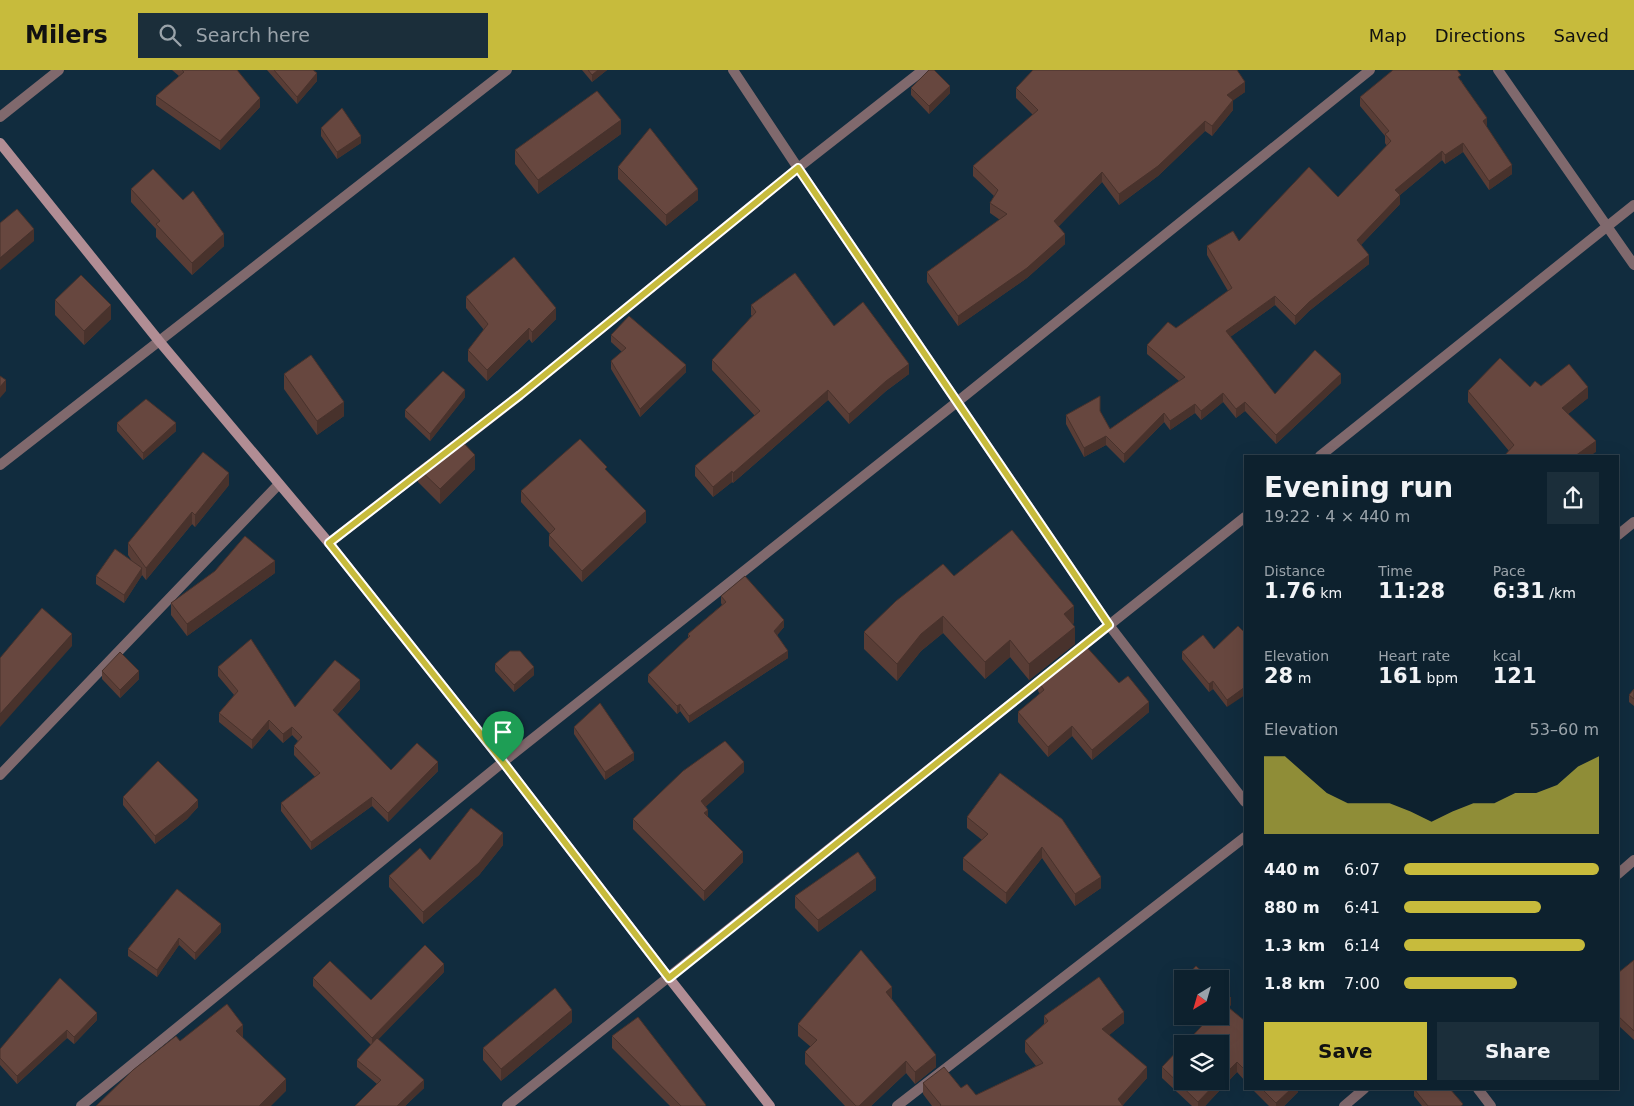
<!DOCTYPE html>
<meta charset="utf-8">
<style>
:root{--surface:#0d212e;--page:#1b2e3a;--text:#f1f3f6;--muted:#9aa3aa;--line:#2d3e4a;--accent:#c7bb3c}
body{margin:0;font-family:"DejaVu Sans",sans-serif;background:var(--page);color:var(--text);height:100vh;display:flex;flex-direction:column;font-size:19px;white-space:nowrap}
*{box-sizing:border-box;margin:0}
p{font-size:16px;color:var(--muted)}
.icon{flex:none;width:28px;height:28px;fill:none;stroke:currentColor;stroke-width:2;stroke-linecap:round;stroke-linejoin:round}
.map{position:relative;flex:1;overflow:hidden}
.drawer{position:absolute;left:1244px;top:385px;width:375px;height:635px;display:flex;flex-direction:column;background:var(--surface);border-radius:0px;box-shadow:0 5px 20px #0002,0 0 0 1px var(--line)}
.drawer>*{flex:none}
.needle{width:32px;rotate:217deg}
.controls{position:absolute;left:1174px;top:900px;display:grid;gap:10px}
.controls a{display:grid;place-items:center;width:55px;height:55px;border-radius:0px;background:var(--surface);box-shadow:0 5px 20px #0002,0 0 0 1px var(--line);font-size:25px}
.pin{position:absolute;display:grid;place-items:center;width:42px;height:42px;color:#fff;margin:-51px -21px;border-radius:50% 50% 50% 0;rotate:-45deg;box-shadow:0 0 5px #0007}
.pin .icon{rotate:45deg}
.round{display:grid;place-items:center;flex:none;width:52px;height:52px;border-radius:0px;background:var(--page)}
.head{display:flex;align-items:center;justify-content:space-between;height:85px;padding:0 20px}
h1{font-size:28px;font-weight:700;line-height:38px}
.stats{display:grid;grid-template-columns:repeat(3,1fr);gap:8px;height:85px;padding:5px 20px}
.stats div{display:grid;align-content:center}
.stats b{font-size:21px;font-weight:700}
.stats small{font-size:14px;font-weight:400}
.stats p{font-size:14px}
.chart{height:140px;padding:10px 20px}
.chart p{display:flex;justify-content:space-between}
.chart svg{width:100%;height:90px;margin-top:5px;fill:var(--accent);opacity:.7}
.button{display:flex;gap:10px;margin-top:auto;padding:10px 20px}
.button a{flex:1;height:58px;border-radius:0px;background:var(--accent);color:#111;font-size:20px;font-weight:700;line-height:58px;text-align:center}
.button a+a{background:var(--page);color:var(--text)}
ul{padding:0 20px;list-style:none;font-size:16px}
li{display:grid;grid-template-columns:80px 60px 1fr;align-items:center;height:38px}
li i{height:12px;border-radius:6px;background:var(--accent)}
header{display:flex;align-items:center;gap:30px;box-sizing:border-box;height:70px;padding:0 25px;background:var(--accent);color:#111}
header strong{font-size:24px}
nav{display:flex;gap:28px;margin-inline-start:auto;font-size:18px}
.search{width:350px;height:45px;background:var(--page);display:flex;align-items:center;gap:12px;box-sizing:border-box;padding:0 18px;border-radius:0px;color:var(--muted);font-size:19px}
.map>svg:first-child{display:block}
</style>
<header>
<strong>Milers</strong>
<div class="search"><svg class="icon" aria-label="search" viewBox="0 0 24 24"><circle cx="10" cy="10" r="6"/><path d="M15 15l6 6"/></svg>Search here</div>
<nav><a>Map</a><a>Directions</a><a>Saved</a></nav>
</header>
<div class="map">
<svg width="1634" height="1036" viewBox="0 0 1634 1036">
<rect width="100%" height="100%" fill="#112c3e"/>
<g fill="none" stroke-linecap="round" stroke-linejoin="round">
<g stroke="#80696d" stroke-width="10">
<polyline points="733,0 798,98 1109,555 1245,732"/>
<polyline points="1498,0 1634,195"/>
<polyline points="0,47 59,0"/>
<polyline points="452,378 520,325 798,98 923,0"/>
<polyline points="1320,386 1634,135"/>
<polyline points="0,395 507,0"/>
<polyline points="1618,465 1634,452"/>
<polyline points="329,473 428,396"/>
<polyline points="1074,583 1245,447"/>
<polyline points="0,705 279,414"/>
<polyline points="1618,804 1634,790"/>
<polyline points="1478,1019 1491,1036"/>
<polyline points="81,1036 503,692 957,332 1370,0"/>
<polyline points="507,1036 1047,605"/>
<polyline points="897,1036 1245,767"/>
<polyline points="1344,1036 1364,1019"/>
</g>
<polyline stroke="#b18d94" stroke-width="10" points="0,73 159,271 329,473 503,692 669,908 770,1036"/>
</g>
<g fill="#593d36">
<polygon points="172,0 237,0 260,37 220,80 156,35 156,26 179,6"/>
<polygon points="267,0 313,0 317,11 297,34"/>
<polygon points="582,0 607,0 592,12"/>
<polygon points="1461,10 1512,104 1489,120 1463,82 1445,94 1442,90 1400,125 1400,134 1361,175 1369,194 1309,241 1295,255 1275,235 1230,267 1275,324 1341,313 1276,374 1245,341 1236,348 1223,332 1201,350 1195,343 1170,360 1164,352 1124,393 1106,375 1084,387 1066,354 1066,345 1100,341 1110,359 1179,311 1147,284 1147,275 1176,258 1228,221 1207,185 1207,176 1239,171 1338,127 1387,76 1385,73 1385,66 1360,36 1360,27"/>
<polygon points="911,18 950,23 929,44 911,25"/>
<polygon points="1016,18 1245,22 1233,30 1233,40 1212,66 1205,61 1158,106 1119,135 1102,112 1058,157 1065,174 1027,208 958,256 927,212 927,202 1000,150 990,143 990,133 994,126 973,106 973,96 1033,45 1016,28"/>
<polygon points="321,58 361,73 337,89 321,66"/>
<polygon points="621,64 538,124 515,94 515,80"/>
<polygon points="618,97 698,130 666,156 618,109"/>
<polygon points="131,119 224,176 192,205 156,167 156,159 131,132"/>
<polygon points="466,227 556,249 532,273 529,269 487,311 468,291 468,280 484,260 466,238"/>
<polygon points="55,230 111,249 84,275 55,245"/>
<polygon points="751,235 834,256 909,304 886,321 849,354 828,330 733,413 732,412 713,427 695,406 695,396 755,346 712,300 712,290 752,246 751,245"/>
<polygon points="611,265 686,302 640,347 611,299 611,291 622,282 611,272"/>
<polygon points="284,304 344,346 317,365 284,319"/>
<polygon points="1541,316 1588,328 1568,344 1596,382 1509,381 1468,332 1468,321"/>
<polygon points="465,327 430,371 405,347 405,340"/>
<polygon points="117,353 176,361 143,390 117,361"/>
<polygon points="418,398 475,399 440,434 418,412"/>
<polygon points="607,401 646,452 582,512 549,476 549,465 550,464 521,432 521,421"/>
<polygon points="229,415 195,457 192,454 146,510 142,505 124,533 96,514 96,506 132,491 128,485 128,473"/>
<polygon points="275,503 187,566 171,545 171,533"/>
<polygon points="954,506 1074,553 1072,554 1075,574 1029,610 1010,587 985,609 943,563 921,581 897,611 864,579 864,562"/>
<polygon points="721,526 784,557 777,565 788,588 689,653 680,641 677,644 648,612 648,605 688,568 688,564 722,535 721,533"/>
<polygon points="1238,556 1227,637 1213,619 1209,622 1182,589 1182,582 1214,579"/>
<polygon points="495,594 534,605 514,622 495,601"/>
<polygon points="218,597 295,637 360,619 337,645 391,700 438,701 388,752 372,736 311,780 281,741 281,733 315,707 294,685 294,676 298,671 292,665 283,673 269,659 252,679 219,652 219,643 234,625 218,606"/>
<polygon points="102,601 139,609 120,628 102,609"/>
<polygon points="1038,611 1119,613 1149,642 1092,690 1072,666 1048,687 1018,652 1018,642 1040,624 1038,621"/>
<polygon points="1634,619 1634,636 1629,632 1629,625"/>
<polygon points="574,657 634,690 605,710 574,664"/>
<polygon points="744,702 706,736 708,747 743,792 704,831 633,759 633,749"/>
<polygon points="123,727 198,737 187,749 155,774 123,735"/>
<polygon points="967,747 1062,749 1101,818 1075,836 1042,788 1006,834 963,800 963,788 982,770 967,758"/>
<polygon points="503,775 479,805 423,854 389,817 389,806 430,790"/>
<polygon points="177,819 221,862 195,890 179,875 157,907 128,886 128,879"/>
<polygon points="876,820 818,862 795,838 795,826"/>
<polygon points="1634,891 1634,970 1618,955 1618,903"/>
<polygon points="444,902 378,969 424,1018 405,1036 355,1036 377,1014 357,997 357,990 371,975 313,916 313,908 371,930"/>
<polygon points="1182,910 1182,927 1178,923 1178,916"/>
<polygon points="1220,918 1231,935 1228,937 1245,951 1245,1011 1237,1002 1205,1036 1192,1036 1162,1008 1162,997 1208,950 1204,946 1220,946"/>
<polygon points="892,929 936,997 915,1014 906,1003 871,1036 845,1036 805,994 805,982 811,977 798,966 798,954"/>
<polygon points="1044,946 1124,953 1109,965 1147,1008 1123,1035 1123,1036 932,1036 923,1024 923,1013 961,1018 976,1025 1036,996 1025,982 1025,971 1044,954"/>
<polygon points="97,950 74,974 67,968 17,1014 0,995 0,979"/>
<polygon points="572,952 501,1011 483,990 483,978"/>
<polygon points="612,966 706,1036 670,1036 612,978"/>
<polygon points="1252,1019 1298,1019 1298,1022 1284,1036 1269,1036"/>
<polygon points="1414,1019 1463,1036 1422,1036 1414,1026"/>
</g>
<g fill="#48322c">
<polygon points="598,0 607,0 592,12 592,5"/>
<polygon points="317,3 317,11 297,34 297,27"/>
<polygon points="1245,12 1245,22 1227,35 1227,25"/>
<polygon points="950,16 950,23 929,44 929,36"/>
<polygon points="260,28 260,37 220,80 220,71"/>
<polygon points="1233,30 1233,40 1212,66 1212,56"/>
<polygon points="1487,48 1487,58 1483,51"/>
<polygon points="621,50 621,64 538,124 538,110"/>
<polygon points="1205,51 1205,61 1158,106 1119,135 1119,124"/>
<polygon points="361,66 361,73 337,89 337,82"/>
<polygon points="1463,73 1463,82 1445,94 1445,85"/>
<polygon points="1442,81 1442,90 1400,125 1400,134 1357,179 1357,170 1395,120"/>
<polygon points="1512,95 1512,104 1489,120 1489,111"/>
<polygon points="1102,102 1102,112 1054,161 1054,151"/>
<polygon points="698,119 698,130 666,156 666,145"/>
<polygon points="34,159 34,171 0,200 0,188"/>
<polygon points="224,164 224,176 192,205 192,193"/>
<polygon points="1065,164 1065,174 1027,208 958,256 958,246"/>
<polygon points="1369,185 1369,194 1309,241 1295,255 1295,246 1309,232"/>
<polygon points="1275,226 1275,235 1226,270 1226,261"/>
<polygon points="111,235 111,249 84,275 84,261"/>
<polygon points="556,238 556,249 532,273 532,262"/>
<polygon points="529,258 529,269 487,311 487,300"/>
<polygon points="909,294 909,304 886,321 849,354 849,344 886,311"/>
<polygon points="686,295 686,302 640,347 640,339"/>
<polygon points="1341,304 1341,313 1276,374 1276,365"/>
<polygon points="6,310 6,321 0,328 0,317"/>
<polygon points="1588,317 1588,328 1562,349 1562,338"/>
<polygon points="465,320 465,327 430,371 430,364"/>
<polygon points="828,320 828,330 733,413 733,403"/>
<polygon points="1223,323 1223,332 1201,350 1201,341"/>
<polygon points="344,332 344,346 317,365 317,351"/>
<polygon points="1245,332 1245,341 1236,348 1236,339"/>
<polygon points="1195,334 1195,343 1170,360 1170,351"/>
<polygon points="1164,343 1164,352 1124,393 1124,384"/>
<polygon points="176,353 176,361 143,390 143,383"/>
<polygon points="1106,366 1106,375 1084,387 1084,378"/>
<polygon points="1596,371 1596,382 1590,386 1575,386"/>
<polygon points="475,385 475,399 440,434 440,419"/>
<polygon points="732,401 732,412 713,427 713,417"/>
<polygon points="229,403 229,415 195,457 195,445"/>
<polygon points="646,441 646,452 582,512 582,501"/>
<polygon points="192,442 192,454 146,510 146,498"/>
<polygon points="275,491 275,503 187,566 187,554"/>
<polygon points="142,498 142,505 124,533 124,525"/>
<polygon points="1074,536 1074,553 1064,561 1064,544"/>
<polygon points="943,546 943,563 921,581 897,611 897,594 921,564"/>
<polygon points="784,550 784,557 774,569 774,561"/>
<polygon points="1075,557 1075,574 1029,610 1029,594"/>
<polygon points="72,564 72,576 0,657 0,644"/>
<polygon points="1010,570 1010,587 985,609 985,592"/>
<polygon points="788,581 788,588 689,653 689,646"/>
<polygon points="534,597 534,605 514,622 514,615"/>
<polygon points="139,601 139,609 120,628 120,620"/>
<polygon points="360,610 360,619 333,649 333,640"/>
<polygon points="1213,611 1213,619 1209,622 1209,614"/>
<polygon points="1245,617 1245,625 1227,637 1227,630"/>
<polygon points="1149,632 1149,642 1092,690 1092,680"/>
<polygon points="680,634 680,641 677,644 677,636"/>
<polygon points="269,650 269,659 252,679 252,670"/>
<polygon points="1072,656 1072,666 1048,687 1048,677"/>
<polygon points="292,657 292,665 283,673 283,664"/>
<polygon points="634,683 634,690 605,710 605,702"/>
<polygon points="438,692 438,701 388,752 388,743"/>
<polygon points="744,692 744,702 701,741 701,731"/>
<polygon points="372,727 372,736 311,780 311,772"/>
<polygon points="198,730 198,737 187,749 155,774 155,766"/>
<polygon points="708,740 708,749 704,743"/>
<polygon points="503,763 503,775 479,805 423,854 423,842"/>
<polygon points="1042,777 1042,788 1006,834 1006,823"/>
<polygon points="743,782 743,792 704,831 704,821"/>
<polygon points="1101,807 1101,818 1075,836 1075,824"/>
<polygon points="876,808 876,820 818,862 818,850"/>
<polygon points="221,854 221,862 195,890 195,883"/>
<polygon points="179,868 179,875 157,907 157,900"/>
<polygon points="444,894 444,902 372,976 372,968"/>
<polygon points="892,917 892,929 886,922"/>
<polygon points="1231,928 1231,935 1220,943 1220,935"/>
<polygon points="572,940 572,952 501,1011 501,999"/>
<polygon points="1124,942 1124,953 1102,971 1102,959"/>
<polygon points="97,943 97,950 74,974 74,967"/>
<polygon points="243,955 243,968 236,973 236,961"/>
<polygon points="67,960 67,968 17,1014 17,1006"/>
<polygon points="936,985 936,997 915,1014 915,1002"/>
<polygon points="906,991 906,1003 871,1036 859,1036"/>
<polygon points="1237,992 1237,1002 1205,1036 1198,1036 1198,1032 1218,1011 1220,1011 1220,1009"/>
<polygon points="1147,997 1147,1008 1122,1036 1118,1029"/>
<polygon points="286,1009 286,1021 271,1036 259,1036"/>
<polygon points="424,1010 424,1018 405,1036 397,1036"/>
<polygon points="1291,1019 1298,1019 1298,1022 1284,1036 1276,1036 1276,1033"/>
</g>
<g fill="#67473f" stroke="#48322c">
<polygon points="182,0 237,0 260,28 220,71 156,26 184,2"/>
<polygon points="274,0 313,0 317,3 297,27"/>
<polygon points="588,0 598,0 592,5"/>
<polygon points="929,0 934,0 950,16 929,36 911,18"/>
<polygon points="1033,0 1237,0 1245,12 1227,25 1233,30 1212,56 1205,51 1158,96 1119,124 1102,102 1054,151 1065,164 1027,198 958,246 927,202 1007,144 990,133 998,120 973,96 1038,40 1016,18"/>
<polygon points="1393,0 1457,0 1461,5 1458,7 1487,48 1483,51 1512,95 1489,111 1463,73 1445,85 1442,81 1395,120 1400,125 1357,170 1369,185 1309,232 1295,246 1275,226 1226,261 1275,324 1315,280 1341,304 1276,365 1245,332 1236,339 1223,323 1201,341 1195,334 1170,351 1164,343 1124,384 1106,366 1084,378 1066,345 1100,326 1100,341 1110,359 1185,307 1147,275 1168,252 1176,258 1232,218 1207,176 1233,161 1239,171 1309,97 1338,127 1391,71 1385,64 1389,61 1360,27"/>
<polygon points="597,21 621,50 538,110 515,80"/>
<polygon points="342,38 361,66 337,82 321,58"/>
<polygon points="650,58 698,119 666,145 618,97"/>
<polygon points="153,99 183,130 193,121 224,164 192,193 156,154 160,151 131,119"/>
<polygon points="17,139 34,159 0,188 0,153"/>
<polygon points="514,187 556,238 532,262 529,258 487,300 468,280 488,254 466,227"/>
<polygon points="795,203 834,256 863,232 909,294 886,311 849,344 828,320 733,403 732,401 713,417 695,396 760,341 712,290 756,242 751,235"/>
<polygon points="81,205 111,235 84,261 55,230"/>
<polygon points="629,246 686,295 640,339 611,291 626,278 611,265"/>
<polygon points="311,285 344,332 317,351 284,304"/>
<polygon points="1500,288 1530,317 1535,311 1541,316 1569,294 1588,317 1562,338 1596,371 1575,386 1504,386 1514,375 1468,321"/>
<polygon points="443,301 465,320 430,364 405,340"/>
<polygon points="0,306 6,310 0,317"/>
<polygon points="146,329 176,353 143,383 117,353"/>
<polygon points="458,367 475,385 440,419 418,398"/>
<polygon points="580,369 607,397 605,399 646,441 582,501 549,465 555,459 521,421"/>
<polygon points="203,382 229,403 195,445 192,442 146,498 128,473"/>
<polygon points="1012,460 1074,536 1064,544 1075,557 1029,594 1010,570 985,592 943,546 921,564 897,594 864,562 896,531 943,494 954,506"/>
<polygon points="245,466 275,491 187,554 171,533 215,501"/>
<polygon points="115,479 142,498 124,525 96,506"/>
<polygon points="745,506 784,550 774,561 788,581 689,646 680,634 677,636 648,605 690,566 688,564 726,532 721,526"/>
<polygon points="42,538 72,564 0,644 0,588"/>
<polygon points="1238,556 1245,563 1245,617 1227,630 1213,611 1209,614 1182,582 1203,565 1214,579"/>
<polygon points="251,569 295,637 335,590 360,610 333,640 391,700 417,673 438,692 388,743 372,727 311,772 281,733 320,703 294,676 302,667 292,657 283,664 269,650 252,670 219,643 238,621 218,597"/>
<polygon points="1084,574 1119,613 1128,606 1149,632 1092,680 1072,656 1048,677 1018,642 1044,620 1038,611"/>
<polygon points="510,581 520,581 534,597 514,615 495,594"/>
<polygon points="120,582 139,601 120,620 102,601"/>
<polygon points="1634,619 1634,629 1629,625"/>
<polygon points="600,633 634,683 605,702 574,657"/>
<polygon points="725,671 744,692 701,731 708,740 704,743 743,782 704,821 633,749 683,701"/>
<polygon points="158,691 198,730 187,741 155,766 123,727"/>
<polygon points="1000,703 1062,749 1101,807 1075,824 1042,777 1006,823 963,788 988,764 967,747"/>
<polygon points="471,738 503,763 479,793 423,842 389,806 420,778 430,790"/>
<polygon points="858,782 876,808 818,850 795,826"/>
<polygon points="177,819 221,854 195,883 179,868 157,900 128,879"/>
<polygon points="425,875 444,894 372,968 313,908 330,891 371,930"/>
<polygon points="861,880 892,917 886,922 936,985 915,1002 906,991 859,1036 856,1036 805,982 817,970 798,954"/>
<polygon points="1634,890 1634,961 1618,946 1618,903"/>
<polygon points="1196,896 1210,909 1184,909"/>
<polygon points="1099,907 1124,942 1102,959 1147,997 1118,1029 1123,1036 940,1036 941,1035 923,1013 944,997 961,1018 967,1014 976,1025 1043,993 1025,971 1048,951 1044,946"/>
<polygon points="60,908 97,943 74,967 67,960 17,1006 0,988 0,979"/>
<polygon points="1182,910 1182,920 1178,916"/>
<polygon points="555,918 572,940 501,999 483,978"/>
<polygon points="1220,918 1231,928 1220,935"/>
<polygon points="1223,933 1245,951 1245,1000 1237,992 1220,1009 1220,974 1185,974 1211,946 1220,946 1220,937"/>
<polygon points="227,934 243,955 236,961 286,1009 259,1036 96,1036 133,1000 176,966 180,971"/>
<polygon points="638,947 706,1035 705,1036 681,1036 612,966"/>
<polygon points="377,968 424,1010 397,1036 355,1036 381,1010 357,990"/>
<polygon points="1182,976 1182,1011 1218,1011 1198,1032 1162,997"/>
<polygon points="1262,1019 1291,1019 1276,1033"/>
<polygon points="1414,1019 1450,1019 1463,1034 1461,1036 1428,1036"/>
</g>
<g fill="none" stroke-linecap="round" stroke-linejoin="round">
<defs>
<polygon id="route" points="798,98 1109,555 669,908 503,692 329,473 520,325"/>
</defs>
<use href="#route" stroke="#fff" stroke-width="10"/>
<use href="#route" stroke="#c7bb3c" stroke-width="6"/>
</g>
</svg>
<div class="controls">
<a><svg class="needle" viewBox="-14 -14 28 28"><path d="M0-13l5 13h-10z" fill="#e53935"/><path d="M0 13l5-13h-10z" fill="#9aa3aa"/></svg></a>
<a><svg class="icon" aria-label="layers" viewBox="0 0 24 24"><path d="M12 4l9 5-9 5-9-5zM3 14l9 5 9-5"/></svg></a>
</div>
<div class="pin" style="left:503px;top:692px;background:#1e9e55"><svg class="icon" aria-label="arrive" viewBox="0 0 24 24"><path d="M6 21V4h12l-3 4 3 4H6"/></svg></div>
<section class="drawer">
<div class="head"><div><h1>Evening run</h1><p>19:22 · 4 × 440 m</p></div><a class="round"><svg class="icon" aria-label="share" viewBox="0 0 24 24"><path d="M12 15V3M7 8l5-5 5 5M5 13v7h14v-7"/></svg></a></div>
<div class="stats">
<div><p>Distance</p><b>1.76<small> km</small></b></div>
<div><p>Time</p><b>11:28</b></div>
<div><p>Pace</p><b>6:31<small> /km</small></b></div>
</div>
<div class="stats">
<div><p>Elevation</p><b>28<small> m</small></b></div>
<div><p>Heart rate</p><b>161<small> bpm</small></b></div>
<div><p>kcal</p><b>121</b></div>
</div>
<div class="chart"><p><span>Elevation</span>53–60 m</p>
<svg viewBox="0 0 160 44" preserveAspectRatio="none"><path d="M0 44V6L10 6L20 15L30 24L40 29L50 29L60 29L70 33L80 38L90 33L100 29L110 29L120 24L130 24L140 20L150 11L160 6V44z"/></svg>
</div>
<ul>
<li><b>440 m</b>6:07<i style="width:100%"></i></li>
<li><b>880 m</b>6:41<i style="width:70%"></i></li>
<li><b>1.3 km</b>6:14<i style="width:93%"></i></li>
<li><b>1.8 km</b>7:00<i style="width:58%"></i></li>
</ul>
<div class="button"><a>Save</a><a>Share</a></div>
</section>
</div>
